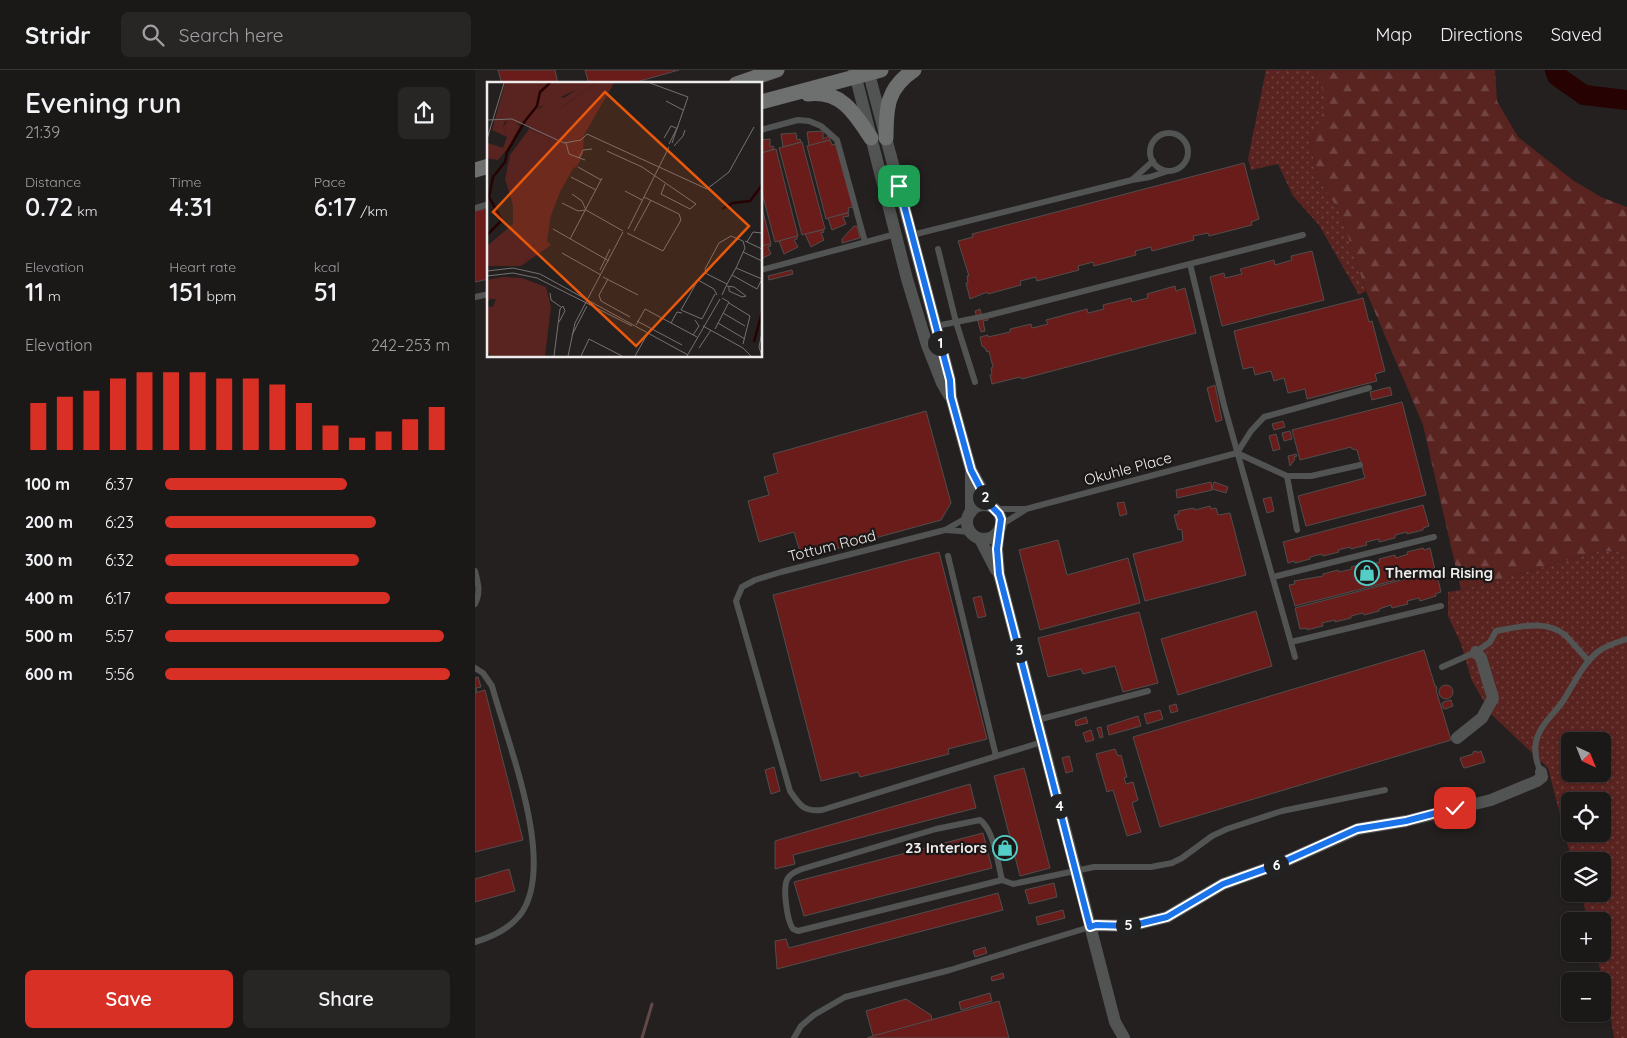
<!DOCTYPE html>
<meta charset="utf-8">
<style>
:root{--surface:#1b1818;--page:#282525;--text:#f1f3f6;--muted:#a0a0a2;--line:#393737;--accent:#d93025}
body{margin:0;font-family:Quicksand,sans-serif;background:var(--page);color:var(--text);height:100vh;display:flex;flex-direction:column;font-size:19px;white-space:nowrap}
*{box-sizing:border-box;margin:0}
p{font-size:16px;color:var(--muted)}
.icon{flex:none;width:28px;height:28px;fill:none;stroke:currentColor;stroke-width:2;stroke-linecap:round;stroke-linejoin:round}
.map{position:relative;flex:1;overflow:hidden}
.side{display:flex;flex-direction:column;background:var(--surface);width:475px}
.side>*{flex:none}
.needle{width:32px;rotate:137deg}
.fabs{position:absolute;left:1086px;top:662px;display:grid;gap:10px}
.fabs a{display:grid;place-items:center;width:50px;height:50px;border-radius:8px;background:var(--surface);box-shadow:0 1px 4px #0004,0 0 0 1px var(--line);font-size:25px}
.pin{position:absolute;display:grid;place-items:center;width:42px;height:42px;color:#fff;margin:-21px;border-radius:10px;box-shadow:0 2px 8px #0006}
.km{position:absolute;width:25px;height:25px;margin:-12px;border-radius:50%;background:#222;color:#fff;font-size:14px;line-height:25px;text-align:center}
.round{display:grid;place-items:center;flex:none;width:52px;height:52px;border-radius:8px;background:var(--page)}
.summary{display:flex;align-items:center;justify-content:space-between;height:85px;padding:0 25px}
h1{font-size:28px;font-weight:600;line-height:38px}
.figures{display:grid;grid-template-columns:repeat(3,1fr);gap:8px;height:85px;padding:5px 25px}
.figures div{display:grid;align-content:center}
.figures b{font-size:25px;font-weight:600}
.figures small{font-size:14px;font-weight:400}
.figures p{font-size:14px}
.chart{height:140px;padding:10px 25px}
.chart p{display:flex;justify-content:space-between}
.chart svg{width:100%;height:90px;margin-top:5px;stroke:var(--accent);stroke-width:6}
.action{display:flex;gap:10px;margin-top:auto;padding:10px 25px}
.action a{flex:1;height:58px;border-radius:8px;background:var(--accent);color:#fff;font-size:20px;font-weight:600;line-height:58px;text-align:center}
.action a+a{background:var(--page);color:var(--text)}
ul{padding:0 25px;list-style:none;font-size:16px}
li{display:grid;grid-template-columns:80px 60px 1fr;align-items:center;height:38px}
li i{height:12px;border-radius:6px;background:var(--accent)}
header{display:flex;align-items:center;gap:30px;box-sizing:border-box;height:70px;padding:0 25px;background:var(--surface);border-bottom:1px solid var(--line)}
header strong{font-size:24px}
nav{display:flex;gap:28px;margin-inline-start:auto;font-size:18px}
.search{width:350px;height:45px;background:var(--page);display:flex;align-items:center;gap:12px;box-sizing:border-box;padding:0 18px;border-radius:8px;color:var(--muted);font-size:19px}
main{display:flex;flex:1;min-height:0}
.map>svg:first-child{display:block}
</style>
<header>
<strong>Stridr</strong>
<div class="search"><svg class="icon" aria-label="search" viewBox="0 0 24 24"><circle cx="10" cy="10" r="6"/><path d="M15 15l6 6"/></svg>Search here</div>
<nav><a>Map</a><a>Directions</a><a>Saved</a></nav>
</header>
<main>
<section class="side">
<div class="summary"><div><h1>Evening run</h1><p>21:39</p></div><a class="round"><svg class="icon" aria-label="share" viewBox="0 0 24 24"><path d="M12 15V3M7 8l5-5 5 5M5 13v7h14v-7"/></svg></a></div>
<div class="figures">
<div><p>Distance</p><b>0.72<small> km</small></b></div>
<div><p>Time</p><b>4:31</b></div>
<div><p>Pace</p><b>6:17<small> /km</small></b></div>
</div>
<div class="figures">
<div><p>Elevation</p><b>11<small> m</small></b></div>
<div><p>Heart rate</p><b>151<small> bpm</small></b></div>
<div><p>kcal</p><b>51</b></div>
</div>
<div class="chart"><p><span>Elevation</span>242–253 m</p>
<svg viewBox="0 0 160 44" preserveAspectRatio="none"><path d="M5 44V21M15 44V18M25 44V15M35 44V9M45 44V6M55 44V6M65 44V6M75 44V9M85 44V9M95 44V12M105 44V21M115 44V32M125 44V38M135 44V35M145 44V29M155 44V23"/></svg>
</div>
<ul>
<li><b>100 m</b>6:37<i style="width:64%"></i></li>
<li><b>200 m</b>6:23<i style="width:74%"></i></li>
<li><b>300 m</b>6:32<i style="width:68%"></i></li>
<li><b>400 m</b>6:17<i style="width:79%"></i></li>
<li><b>500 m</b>5:57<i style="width:98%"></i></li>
<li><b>600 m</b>5:56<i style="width:100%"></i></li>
</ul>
<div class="action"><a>Save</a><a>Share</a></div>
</section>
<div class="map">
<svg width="1152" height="968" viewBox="0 0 1152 968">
<defs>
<pattern id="grass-dots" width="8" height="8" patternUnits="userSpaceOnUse" patternTransform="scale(1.25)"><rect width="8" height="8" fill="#592320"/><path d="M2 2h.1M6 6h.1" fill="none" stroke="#714341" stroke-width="1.8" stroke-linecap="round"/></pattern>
<pattern id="forest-firs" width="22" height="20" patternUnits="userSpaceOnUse" patternTransform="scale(1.25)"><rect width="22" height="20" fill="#592320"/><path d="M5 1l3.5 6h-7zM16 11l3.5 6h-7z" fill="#714341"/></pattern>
</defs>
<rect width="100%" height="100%" fill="#242020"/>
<g fill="url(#grass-dots)" fill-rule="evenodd">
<path d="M791,0H838C860,30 849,43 834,72L844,110L865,142L891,221L884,225L844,155L818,126L803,94L776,100L773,89Z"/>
<path d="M1126,481L1145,482L1152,484V968H1139L1132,925L1121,884H1128V851H1113L1106,824H1128V791H1097L1073,698L1017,645L997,611L986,574L973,546V522L986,520ZM1095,671H1128V704H1095ZM1095,731H1128V764H1095Z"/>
</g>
<path fill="url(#forest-firs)" d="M838,0H1020L1022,31L1043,67L1099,111L1126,127L1152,137V484L1145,482L1126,481L986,520L948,355L891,221L865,142L844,110L834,72C849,42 859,30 838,0Z"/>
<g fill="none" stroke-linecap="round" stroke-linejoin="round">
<polyline stroke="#624848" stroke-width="3" points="167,968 177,934"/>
<polyline stroke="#270202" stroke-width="20" points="1080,0 1082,6 1109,25 1152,30"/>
</g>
<g fill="#691c1a" stroke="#514d4c">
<polygon points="23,0 80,0 83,14 27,14"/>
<polygon points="110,0 204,0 154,14 114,14"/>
<polygon points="348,61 348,69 354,66 355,70 334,76 332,62"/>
<polygon points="321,63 322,70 325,69 326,72 308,77 306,64"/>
<polygon points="295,69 295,77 298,76 299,79 286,83 286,70"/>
<polygon points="355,70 357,75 363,73 379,137 373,138 374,142 351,149 332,76"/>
<polygon points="327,72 350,159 327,165 304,78"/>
<polygon points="301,79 323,166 300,172 286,119 286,83"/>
<polygon points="769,93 784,149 776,152 777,155 734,166 733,163 718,166 719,170 677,181 676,177 660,181 661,185 619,196 618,192 603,196 604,200 562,211 561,207 545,211 546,215 513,224 512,222 495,229 491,213 493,213 492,206 494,206 483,171 498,167 497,164"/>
<polygon points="286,133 296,174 286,176"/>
<polygon points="14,138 14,209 0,212 0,141"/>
<polygon points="373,143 374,146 368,147 371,154 357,160 353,148"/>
<polygon points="379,156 382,156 385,168 367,173 367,169"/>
<polygon points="348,160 349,162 346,163 349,170 336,177 330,164"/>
<polygon points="322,166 322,169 319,170 323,177 309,184 304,171"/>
<polygon points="295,174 296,176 293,177 296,184 286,189 286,176"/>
<polygon points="837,181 849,230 747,256 735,207 749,203 750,208 767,204 765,199 799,190 800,195 817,190 816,186"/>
<polygon points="317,200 318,204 294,210 293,206"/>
<polygon points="700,216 701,221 710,218 721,263 547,309 545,307 517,314 515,305 517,304 516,298 518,297 514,281 512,282 510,278 507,276 505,267 513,265 513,267 535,262 535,259 556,254 557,258 573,254 571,250 612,239 613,243 629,239 628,235 656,228 657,232 673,228 672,224"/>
<polygon points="888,228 894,252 897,251 910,301 900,304 902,311 832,329 830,319 813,323 809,308 799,311 796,301 780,305 778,297 768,299 759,261"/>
<polygon points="505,239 507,248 512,247 513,250 508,251 510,261 506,262 500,241"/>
<polygon points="740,315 747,350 741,352 732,318"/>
<polygon points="915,317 917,325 897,330 895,322"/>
<polygon points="927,332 951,425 831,456 823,426 890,408 882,380 877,379 876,377 825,390 817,360"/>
<polygon points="451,341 476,433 466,450 327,488 319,462 284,472 273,431 294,425 289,407 303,403 298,384"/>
<polygon points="808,351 810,357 799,360 797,354"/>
<polygon points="815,361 817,369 809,371 807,363"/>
<polygon points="801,364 805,379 798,381 794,366"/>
<polygon points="821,384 822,386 819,387 820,389 815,396 813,386"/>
<polygon points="736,412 737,420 702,428 701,420"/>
<polygon points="739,412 753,417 751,423 737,419"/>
<polygon points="796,427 799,441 792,443 788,429"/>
<polygon points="649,432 652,444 645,446 642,433"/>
<polygon points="948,435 954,456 948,458 948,460 932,464 932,462 920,465 920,468 904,472 904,469 891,472 892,475 876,479 875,477 863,480 864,482 848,486 847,484 835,487 835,489 820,493 819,491 813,493 808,472"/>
<polygon points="735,436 736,439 741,438 743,445 755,443 771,505 670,531 658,484 708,471 707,461 706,459 703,460 699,445 704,444 703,441 719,438 720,440"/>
<polygon points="583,470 592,505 653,488 665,533 565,560 544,480"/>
<polygon points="948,478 949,480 955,478 960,500 820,536 814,515 820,514 819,511 848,506 848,504 863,500 864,502 877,499 876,497 892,493 892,495 905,492 904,489 920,485 921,488 933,484 932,482"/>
<polygon points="464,482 512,669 473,679 474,684 385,707 383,702 346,711 298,525"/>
<polygon points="961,501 966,522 960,524 961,526 945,531 944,528 932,531 933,534 917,538 916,535 904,539 904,541 889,545 888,543 876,546 876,548 860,552 860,550 847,553 848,556 832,560 832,558 825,559 820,538"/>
<polygon points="506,526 511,546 503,548 498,528"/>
<polygon points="781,541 797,596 703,625 686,569"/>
<polygon points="664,542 683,613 648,622 640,596 608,604 606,599 573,607 563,568"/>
<polygon points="949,580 960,616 961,616 962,619 961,620 976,670 685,757 658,667"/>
<polygon points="3,607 6,617 1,618 2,622 0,623 0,608"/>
<circle cx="971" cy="622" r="7"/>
<polygon points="10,620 48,770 0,782 0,623"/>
<polygon points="976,630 978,636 970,639 968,638 967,634 968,632"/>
<polygon points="701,634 703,641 696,643 694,636"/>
<polygon points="685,640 688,649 672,654 669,644"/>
<polygon points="663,646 666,656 634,665 632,656"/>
<polygon points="611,647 613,653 601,656 600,651"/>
<polygon points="626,657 628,667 625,668 622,658"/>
<polygon points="616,660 619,670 611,672 608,663"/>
<polygon points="640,679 643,686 646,685 652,707 649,708 651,714 658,712 663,730 657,733 666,762 652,766 638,720 632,722 621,684"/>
<polygon points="1002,681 1002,683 1006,681 1010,692 990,698 988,697 985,688 998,684 998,682"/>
<polygon points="594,686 598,701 591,703 587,688"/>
<polygon points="299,697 305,721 296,724 290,700"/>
<polygon points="549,698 575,798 545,806 519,706"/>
<polygon points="495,714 501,738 318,785 320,794 300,799 300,771"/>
<polygon points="508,763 517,798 329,846 319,812"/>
<polygon points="34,799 40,821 0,832 0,809"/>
<polygon points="579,813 582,827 554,834 550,820"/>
<polygon points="523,823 528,840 302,899 300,871 311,869 314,878"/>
<polygon points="588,840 590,848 563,855 561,847"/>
<polygon points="510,877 512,883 500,887 498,881"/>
<polygon points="528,903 529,908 517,911 516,907"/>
<polygon points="515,923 517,931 486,940 484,932"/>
<polygon points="431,929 456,945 457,950 398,966 391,941"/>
<polygon points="524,931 534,968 392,968 398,966"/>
</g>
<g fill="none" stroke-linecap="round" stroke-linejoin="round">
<g stroke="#525353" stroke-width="6">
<polyline points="286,60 323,50 334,51 346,56 362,70 390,172"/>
<circle cx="694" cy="82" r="19"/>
<polyline points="658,109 678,91"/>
<polyline points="0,138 14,134"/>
<polyline points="437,165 657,110 675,107 693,101"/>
<polyline points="463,179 481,252 500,312"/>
<polyline points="715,194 749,335 820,587"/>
<polyline points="286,200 421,164"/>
<polyline points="0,227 14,224"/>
<polyline points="461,256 511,246 828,165"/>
<polyline points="762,383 776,361 789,347 894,318"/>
<polyline points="762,383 812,406 836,406 885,395"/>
<polyline points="812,406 822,460"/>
<polyline points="521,439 551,439 762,383"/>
<path d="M493,447L470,460L306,502L280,510L267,517L261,531L315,721C325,735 328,742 347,740L567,672"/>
<polyline points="526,455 550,440"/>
<polyline points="471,460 496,462"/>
<polyline points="473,486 521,686"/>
<path d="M0,501C3,513 6,522 0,534"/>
<polyline points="798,507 959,467"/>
<polyline points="816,572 966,536"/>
<path d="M967,597L1001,582L1015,572L1021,561C1043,557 1071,549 1090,565C1098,573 1106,583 1114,591"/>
<path d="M0,598L8,603L17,616C32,672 83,795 45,845C34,859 17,867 0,872"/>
<polyline points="562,650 673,621"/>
<path d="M1066,702C1061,692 1059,683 1061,672C1064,656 1079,644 1088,631C1099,614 1108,593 1124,581C1132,575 1143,572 1152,569"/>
<path d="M527,810C523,794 519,760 505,750L461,759L327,799C322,801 316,803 313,808C307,816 312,851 318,859L323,861L527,810L538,814L619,797H676L697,793L707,788L737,766L752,759L807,741L910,720"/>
<polyline points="319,968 326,956 339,945 370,927 475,900 615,857"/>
</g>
<g stroke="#525353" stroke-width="12">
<polyline points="379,0 432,209 452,275 467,313 474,325"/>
<polyline points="393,0 464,268 475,310 476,327 496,400 516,436"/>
<circle cx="509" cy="452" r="17"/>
<polyline points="496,442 496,403"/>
<polyline points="524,461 522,479 524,504 640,952 649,968"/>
<polyline points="505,469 521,500"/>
<polyline points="982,668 1007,648 1018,628 1006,588 1001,582"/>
<polyline points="615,857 621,855 655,856 692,847 748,814 804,794 883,759 931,751 1016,730 1062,711 1067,707 1066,702"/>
</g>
<g stroke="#6d706f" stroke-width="15">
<polyline points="261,14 302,0"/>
<path d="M333,24C367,20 380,44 396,68"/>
<polyline points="286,32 406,0"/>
<path d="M411,68C411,37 412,18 439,0"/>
<polyline points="0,100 14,96"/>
</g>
</g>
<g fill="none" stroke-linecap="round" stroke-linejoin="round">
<defs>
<polyline id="route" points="424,116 475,310 476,327 496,400 508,423 516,436 524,444 526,449 522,479 524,504 615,857 621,855 655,856 692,847 748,814 804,794 882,759 931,751 980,738"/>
</defs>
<use href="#route" stroke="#fff" stroke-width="10"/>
<use href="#route" stroke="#1a73e8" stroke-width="6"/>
</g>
<defs>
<symbol id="shop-ring" viewBox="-11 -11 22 22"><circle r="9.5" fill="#1a1716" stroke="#54cdc6" stroke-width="1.5"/><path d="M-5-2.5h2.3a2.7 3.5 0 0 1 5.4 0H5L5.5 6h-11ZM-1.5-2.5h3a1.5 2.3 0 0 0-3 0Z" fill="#54cdc6"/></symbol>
</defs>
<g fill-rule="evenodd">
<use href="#shop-ring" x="878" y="489" width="28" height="28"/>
<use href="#shop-ring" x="516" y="764" width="28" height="28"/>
</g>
<g text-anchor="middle" stroke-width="4.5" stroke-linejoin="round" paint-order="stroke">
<g font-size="15" fill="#edebeb" stroke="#1a1716">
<text transform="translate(653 399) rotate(-15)" y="5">Okuhle Place</text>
<text transform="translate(357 476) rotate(-14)" y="5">Tottum Road</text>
</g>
<g font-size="15" font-weight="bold" fill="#edebeb" stroke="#1a1716" text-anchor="start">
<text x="910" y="508">Thermal Rising</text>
<text x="512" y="783" text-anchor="end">23 Interiors</text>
</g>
</g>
<g transform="translate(12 12)">
<rect width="275" height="275" fill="#242020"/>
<path d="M18,1H89V8L52,25L51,29L56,32L74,26L109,1H127L97,53L96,72L89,86L65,74L61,67L64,57L42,47V44L18,39L16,45L20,55L5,48ZM64,133L60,159L64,163L34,184L41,176L47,162L57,152ZM16,195L35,196L59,205L64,225L58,274H4L0,269V224L6,225L9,217H3L0,221V198Z" fill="#592320"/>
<path d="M89,1H109L68,30L56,32L50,29L67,13L77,16L89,8ZM22,37L33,44L21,66L11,78L0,76L1,61L16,66L20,55L16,45ZM42,47L64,57L63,71L87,85L73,110L57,152L47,162L41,176L34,184H0V164L26,142V123L18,97L23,73Z" fill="#592320"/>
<path fill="none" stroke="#270202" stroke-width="2.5" d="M235,127L246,121L263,119L275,103M0,153L15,138L2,115L6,95L18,80L20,70L38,39L50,24L53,10L63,1M267,260L275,230"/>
<path fill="none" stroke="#747171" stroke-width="1" d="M163,1L201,15L185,61M179,19L196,28M0,38L25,37L77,61L94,58L100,52L220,107L242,90L267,45M177,56L184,44L189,46M0,57L17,1M79,61L82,72L98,78M182,62L191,44M187,64L196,54L198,48M120,69L155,85L209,122L203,127L174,112L178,102M92,76L96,68L105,67M91,85L114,98M84,95L109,108M138,109L155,118M85,112L95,119L99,128M75,121L91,129L99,128M99,128L136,149M66,147L122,179M141,147L182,65M147,149L164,118M140,151L176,169L194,138L192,132L157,115M83,157L115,96M258,159L275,167M260,160L266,150L275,151M256,170L275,179M75,171L114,193M249,186L275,197M113,188L123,167M0,189L26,186L53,192L201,273M245,193L270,207L275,197M0,194L26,191L50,196L145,244M116,195L151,213M121,197L112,213L114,219L143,235M240,204L247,205L259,214L255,215L242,209V205M63,211L64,218L74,225M228,212L215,237L194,228L211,198L227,207L230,213M235,213L240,202L245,193L249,186L258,166L256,159L244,154L232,161L218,187L220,192L240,202M242,221L263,234L256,262M236,231L258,244M150,239L195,263M184,241L190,230L195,231M231,241L258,257M149,243L158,227L210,255M216,244L256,266L264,274M228,247L242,220L235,216M85,253L100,224M206,253L212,244L208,238M212,266L224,248M67,274L73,227L76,224L78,229L72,240M81,274L88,241L136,150M94,274L102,257L135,274M148,274L161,251M200,274L233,217M275,274L272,265L275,250"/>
<path fill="#e8590c" fill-opacity="0.15" stroke="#e8590c" stroke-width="2.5" d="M118,10L262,144L149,264L6,130Z"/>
<rect width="275" height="275" fill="none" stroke="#edebeb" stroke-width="2.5"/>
</g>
</svg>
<div class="fabs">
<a><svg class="needle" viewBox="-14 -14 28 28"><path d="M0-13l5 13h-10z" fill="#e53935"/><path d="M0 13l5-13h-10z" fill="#a0a0a2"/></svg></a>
<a><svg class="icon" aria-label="locate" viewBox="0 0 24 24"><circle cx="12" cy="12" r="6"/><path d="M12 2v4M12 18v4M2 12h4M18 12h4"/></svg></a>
<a><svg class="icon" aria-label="layers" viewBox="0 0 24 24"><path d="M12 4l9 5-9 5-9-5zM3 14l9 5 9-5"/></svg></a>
<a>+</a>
<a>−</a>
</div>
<div class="pin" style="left:424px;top:116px;background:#1e9e55"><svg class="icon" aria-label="arrive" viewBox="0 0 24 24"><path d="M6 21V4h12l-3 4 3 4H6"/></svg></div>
<div class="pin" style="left:980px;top:738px;background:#d93025"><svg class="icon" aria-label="check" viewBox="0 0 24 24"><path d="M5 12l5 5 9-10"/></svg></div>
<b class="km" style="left:465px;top:273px">1</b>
<b class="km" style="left:510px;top:427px">2</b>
<b class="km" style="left:544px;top:580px">3</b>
<b class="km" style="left:584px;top:736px">4</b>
<b class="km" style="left:653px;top:855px">5</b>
<b class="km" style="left:801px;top:795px">6</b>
</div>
</main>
